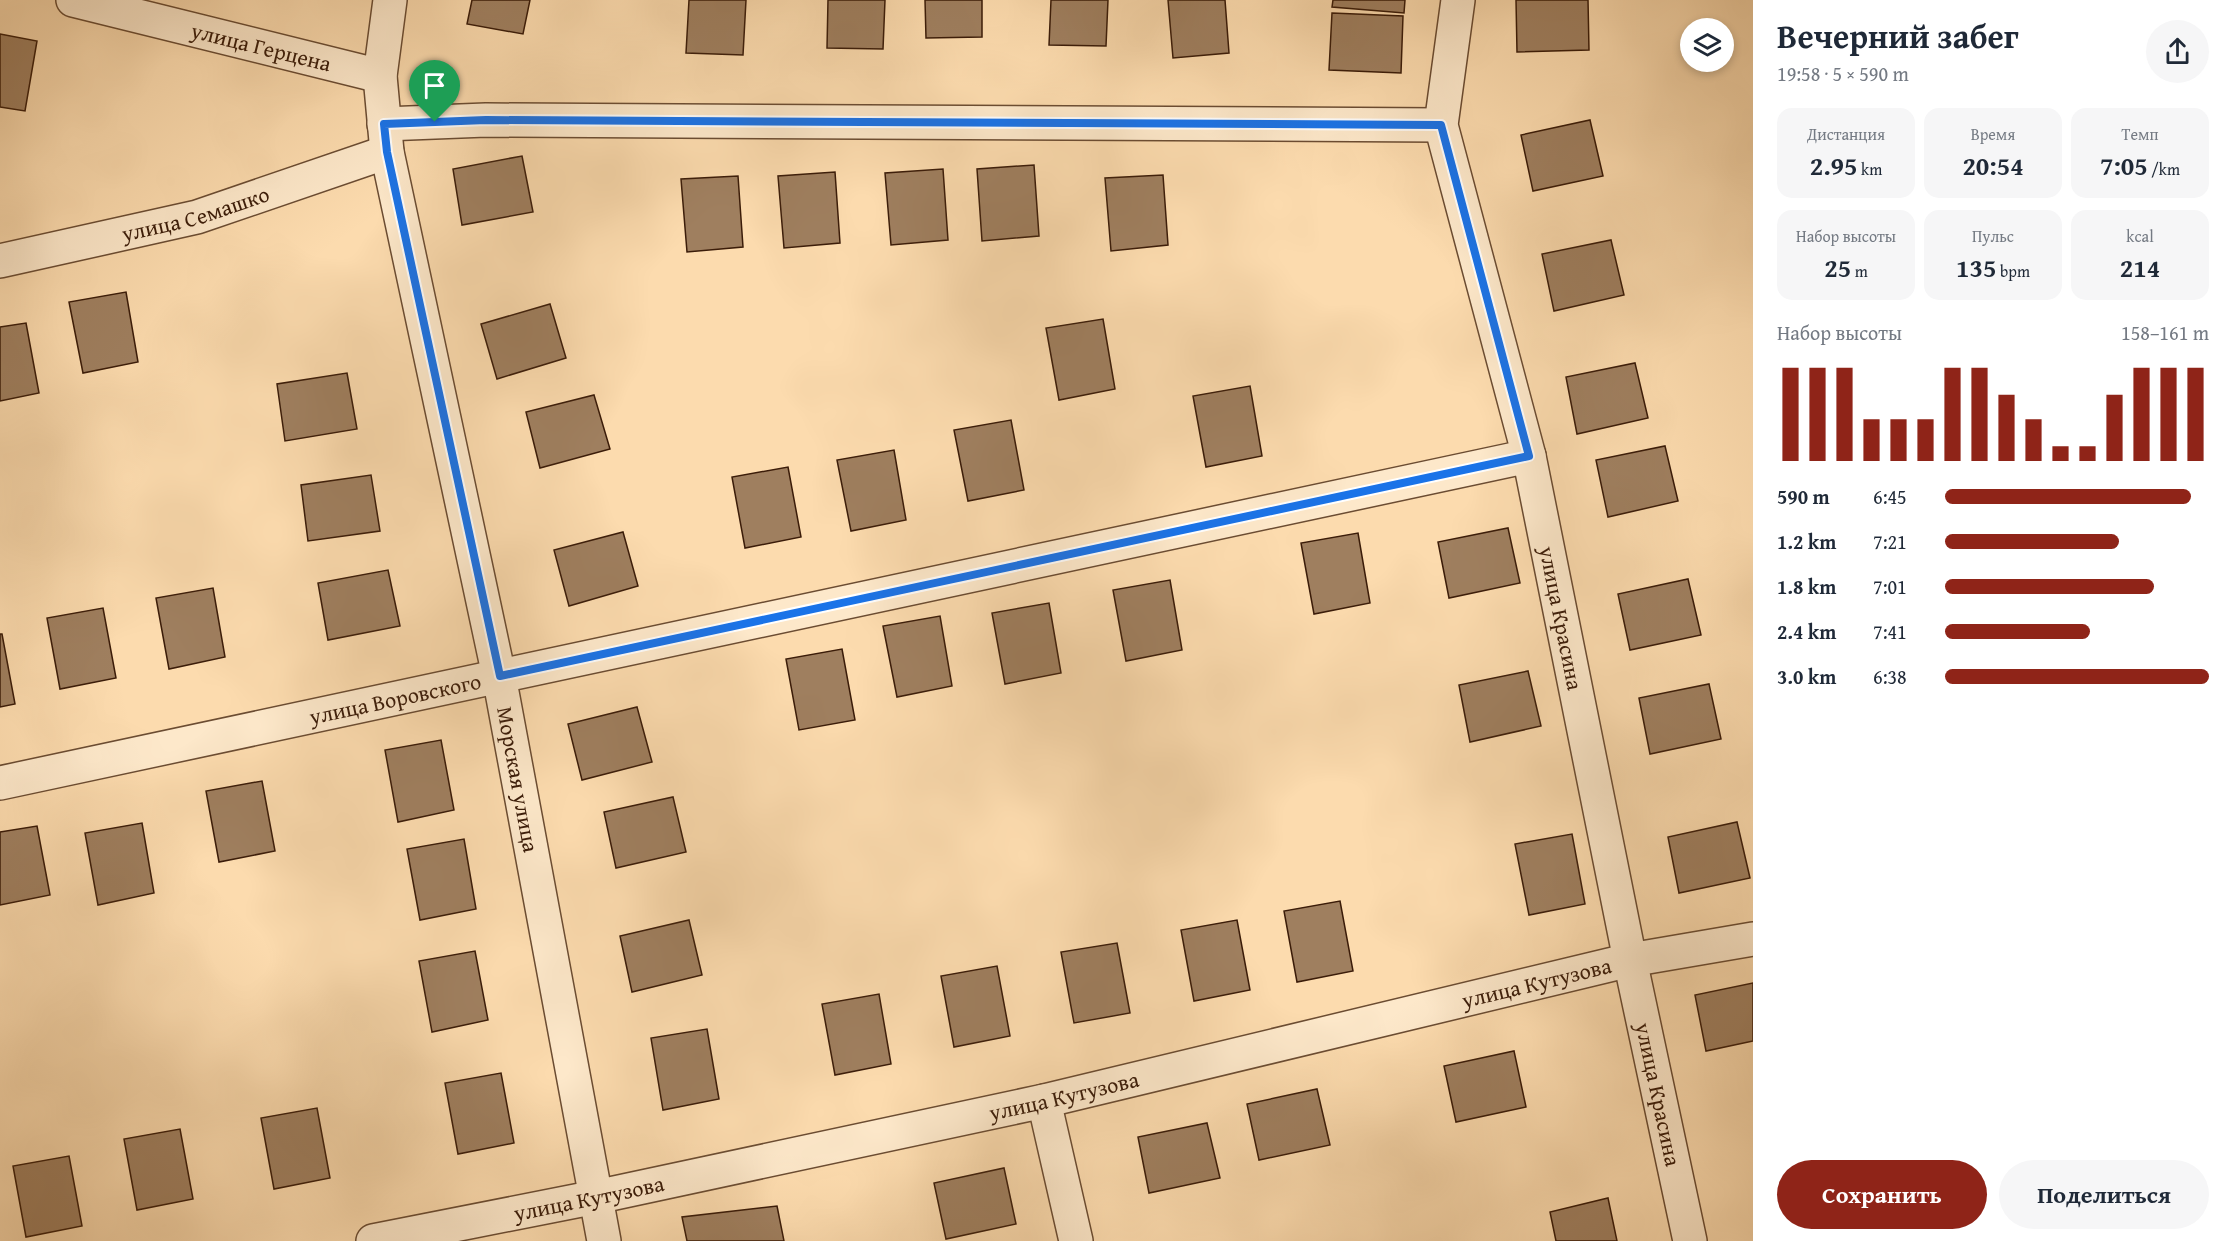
<!DOCTYPE html>
<html lang="ru">
<meta charset="utf-8">
<style>
:root{--surface:#fff;--page:#f6f6f7;--text:#1f2937;--muted:#747a83;--accent:#8f2418}
body{margin:0;font-family:"Gentium Book Plus",serif;background:var(--page);color:var(--text);height:100vh;display:flex;flex-direction:column;font-size:22px;white-space:nowrap}
*{box-sizing:border-box;margin:0}
p{font-size:20px;color:var(--muted)}
.icon{flex:none;width:33px;height:33px;fill:none;stroke:currentColor;stroke-width:2;stroke-linecap:round;stroke-linejoin:round}
.map{position:relative;flex:1;overflow:hidden}
.panel{display:flex;flex-direction:column;background:var(--surface);width:480px}
.panel>*{flex:none}
.tools{position:absolute;left:1680px;top:18px;display:grid;gap:12px}
.tools a{display:grid;place-items:center;width:54px;height:54px;border-radius:50%;background:var(--surface);box-shadow:0 3px 9px #0003;font-size:30px}
.pin{position:absolute;display:grid;place-items:center;width:51px;height:51px;color:#fff;margin:-62px -26px;border-radius:50% 50% 50% 0;rotate:-45deg;box-shadow:0 0 6px #0007}
.pin .icon{rotate:45deg}
.round{display:grid;place-items:center;flex:none;width:63px;height:63px;border-radius:32px;background:var(--page)}
.head{display:flex;align-items:center;justify-content:space-between;height:102px;padding:0 24px}
h1{font-size:33px;font-weight:700;line-height:45px}
.stats{display:grid;grid-template-columns:repeat(3,1fr);gap:9px;height:102px;padding:6px 24px}
.stats div{display:grid;align-content:center;border-radius:15px;background:var(--page);text-align:center}
.stats b{font-size:26px;font-weight:700}
.stats small{font-size:16px;font-weight:400}
.stats p{font-size:16px}
.chart{height:168px;padding:12px 24px}
.chart p{display:flex;justify-content:space-between}
.chart svg{width:100%;height:108px;margin-top:6px;stroke:var(--accent);stroke-width:6}
.cta{display:flex;gap:12px;margin-top:auto;padding:12px 24px}
.cta a{flex:1;height:69px;border-radius:36px;background:var(--accent);color:#fff;font-size:24px;font-weight:700;line-height:69px;text-align:center}
.cta a+a{background:var(--page);color:var(--text)}
ul{padding:0 24px;list-style:none;font-size:20px}
li{display:grid;grid-template-columns:96px 72px 1fr;align-items:center;height:45px}
li i{height:15px;border-radius:8px;background:var(--accent)}
main{display:flex;flex:1;min-height:0}
.map>svg:first-child{display:block}
</style>
<main>
<div class="map">
<svg width="1753" height="1241" viewBox="0 0 1753 1241">
<rect width="100%" height="100%" fill="#fcdbae"/>
<filter id="stains"><feTurbulence type="fractalNoise" baseFrequency=".00333" numOctaves="4"/><feColorMatrix values="0 0 0 0 .2 0 0 0 0 .09 0 0 0 0 .02 0 0 0 .5 -.17"/></filter>
<radialGradient id="worn" r=".72"><stop offset=".6" stop-color="#630" stop-opacity="0"/><stop offset="1" stop-color="#630" stop-opacity=".3"/></radialGradient>
<g fill="#9f7f5f" stroke="#3b1c09" stroke-width="1.5">
<polygon points="472,0 530,0 523,34 467,24"/>
<polygon points="689,0 746,0 743,55 686,53"/>
<polygon points="828,0 885,0 883,49 827,48"/>
<polygon points="925,0 982,0 982,37 926,38"/>
<polygon points="1051,0 1108,0 1106,46 1049,45"/>
<polygon points="1168,0 1225,0 1229,53 1173,58"/>
<polygon points="1333,0 1405,0 1404,13 1332,7"/>
<polygon points="1516,0 1588,0 1589,50 1517,52"/>
<polygon points="1332,13 1403,16 1401,73 1329,70"/>
<polygon points="0,34 37,41 25,111 0,107"/>
<polygon points="1590,120 1603,176 1533,191 1521,135"/>
<polygon points="522,156 533,212 462,225 453,169"/>
<polygon points="1034,165 1039,236 982,241 977,169"/>
<polygon points="943,169 948,240 891,245 885,173"/>
<polygon points="835,172 840,243 784,248 778,176"/>
<polygon points="1163,175 1168,245 1111,251 1105,178"/>
<polygon points="738,176 743,247 687,252 681,179"/>
<polygon points="1611,240 1624,295 1554,311 1542,254"/>
<polygon points="126,292 138,362 83,373 69,302"/>
<polygon points="550,304 566,358 497,379 481,324"/>
<polygon points="1103,319 1115,389 1059,400 1046,328"/>
<polygon points="26,323 39,393 0,401 0,327"/>
<polygon points="1635,363 1648,418 1577,434 1566,377"/>
<polygon points="347,373 357,429 285,441 277,384"/>
<polygon points="1250,386 1262,456 1206,467 1193,396"/>
<polygon points="594,395 610,449 540,468 526,412"/>
<polygon points="1011,420 1024,490 968,501 954,430"/>
<polygon points="1665,446 1678,501 1608,517 1596,460"/>
<polygon points="894,450 906,520 851,531 837,460"/>
<polygon points="788,467 801,537 745,548 732,477"/>
<polygon points="371,475 380,531 308,541 301,485"/>
<polygon points="1508,528 1520,583 1449,598 1438,542"/>
<polygon points="623,532 638,586 569,606 554,550"/>
<polygon points="1358,533 1370,603 1314,614 1301,543"/>
<polygon points="388,570 400,626 328,640 318,583"/>
<polygon points="1688,579 1701,635 1630,650 1618,594"/>
<polygon points="1170,580 1182,650 1126,661 1113,590"/>
<polygon points="213,588 225,657 169,669 156,598"/>
<polygon points="1049,603 1061,673 1005,684 992,613"/>
<polygon points="103,608 116,678 60,689 47,618"/>
<polygon points="940,616 952,686 897,697 883,626"/>
<polygon points="0,634 2,634 15,704 0,707"/>
<polygon points="842,649 855,720 799,730 786,659"/>
<polygon points="1528,671 1541,726 1470,742 1459,685"/>
<polygon points="1709,684 1721,739 1650,754 1639,698"/>
<polygon points="637,707 652,762 582,780 568,724"/>
<polygon points="441,740 454,810 398,822 385,750"/>
<polygon points="262,781 275,851 219,862 206,791"/>
<polygon points="673,797 686,852 616,868 604,812"/>
<polygon points="1737,822 1750,878 1679,893 1668,837"/>
<polygon points="142,823 154,893 98,905 85,833"/>
<polygon points="37,826 50,895 0,905 0,832"/>
<polygon points="1572,834 1585,904 1529,915 1515,844"/>
<polygon points="464,839 476,909 420,920 407,849"/>
<polygon points="1340,901 1353,971 1297,982 1284,911"/>
<polygon points="689,920 702,975 632,992 620,936"/>
<polygon points="1237,920 1250,990 1194,1001 1181,930"/>
<polygon points="1117,943 1130,1013 1074,1023 1061,952"/>
<polygon points="475,951 488,1020 432,1032 419,961"/>
<polygon points="997,966 1010,1036 954,1047 941,976"/>
<polygon points="1753,983 1753,1041 1706,1051 1695,995"/>
<polygon points="879,994 891,1064 835,1075 822,1004"/>
<polygon points="707,1029 719,1099 663,1110 651,1038"/>
<polygon points="1514,1051 1526,1107 1456,1122 1444,1066"/>
<polygon points="501,1073 514,1143 458,1154 445,1083"/>
<polygon points="1317,1089 1330,1145 1259,1160 1247,1104"/>
<polygon points="317,1108 330,1178 274,1189 261,1118"/>
<polygon points="1207,1123 1220,1178 1149,1193 1138,1137"/>
<polygon points="180,1129 193,1199 137,1210 124,1139"/>
<polygon points="69,1156 82,1226 26,1237 13,1166"/>
<polygon points="1004,1168 1016,1224 946,1239 934,1183"/>
<polygon points="1608,1198 1617,1241 1556,1241 1550,1212"/>
<polygon points="777,1206 784,1241 687,1241 682,1217"/>
</g>
<g fill="none" stroke-linecap="round" stroke-linejoin="round">
<defs>
<g id="minor">
<path id="s1" d="M73,0L380,76"/>
<path id="s2" d="M390,0L380,76L387,152L499,676L604,1241"/>
<path id="s3" d="M1458,0L1441,125L1529,456L1630,960L1690,1241"/>
<polyline points="384,124 486,120 1441,125"/>
<path id="s4" d="M0,261L197,217L387,152"/>
<path id="s5" d="M0,783L1529,456"/>
<polyline points="1044,1101 1076,1241"/>
<path id="s6" d="M373,1241L596,1197L1044,1101L1630,960L1753,939"/>
</g>
</defs>
<use href="#minor" stroke="#6b4c32" stroke-width="36"/>
<use href="#minor" stroke="#fde8ca" stroke-width="33"/>
</g>
<g fill="none" stroke-linecap="round" stroke-linejoin="round">
<defs>
<polygon id="route" points="486,120 1441,125 1529,456 500,676 387,152 384,124"/>
</defs>
<use href="#route" stroke="#fff" stroke-width="12"/>
<use href="#route" stroke="#1a73e8" stroke-width="8"/>
</g>
<g text-anchor="middle" stroke-width="5" stroke-linejoin="round" paint-order="stroke">
<g font-size="22" fill="#3b1c09" stroke="#fde8ca">
<text dy="8" stroke="none"><textPath href="#s1" startOffset="194">улица Герцена</textPath></text>
<text dy="8" stroke="none"><textPath href="#s4" startOffset="201">улица Семашко</textPath></text>
<text dy="8" stroke="none"><textPath href="#s3" startOffset="634">улица Красина</textPath></text>
<text dy="8" stroke="none"><textPath href="#s5" startOffset="404">улица Воровского</textPath></text>
<text dy="8" stroke="none"><textPath href="#s2" startOffset="794">Морская улица</textPath></text>
<text dy="8" stroke="none"><textPath href="#s6" startOffset="1192">улица Кутузова</textPath></text>
<text dy="8" stroke="none"><textPath href="#s3" startOffset="1120">улица Красина</textPath></text>
<text dy="8" stroke="none"><textPath href="#s6" startOffset="706">улица Кутузова</textPath></text>
<text dy="8" stroke="none"><textPath href="#s6" startOffset="220">улица Кутузова</textPath></text>
</g>
</g>
<rect width="100%" height="100%" filter="url(#stains)"/>
<rect width="100%" height="100%" fill="url(#worn)"/>
</svg>
<div class="tools">
<a><svg class="icon" aria-label="layers" viewBox="0 0 24 24"><path d="M12 4l9 5-9 5-9-5zM3 14l9 5 9-5"/></svg></a>
</div>
<div class="pin" style="left:435px;top:122px;background:#1e9e55"><svg class="icon" aria-label="arrive" viewBox="0 0 24 24"><path d="M6 21V4h12l-3 4 3 4H6"/></svg></div>
</div>
<section class="panel">
<div class="head"><div><h1>Вечерний забег</h1><p>19:58 · 5 × 590 m</p></div><a class="round"><svg class="icon" aria-label="share" viewBox="0 0 24 24"><path d="M12 15V3M7 8l5-5 5 5M5 13v7h14v-7"/></svg></a></div>
<div class="stats">
<div><p>Дистанция</p><b>2.95<small> km</small></b></div>
<div><p>Время</p><b>20:54</b></div>
<div><p>Темп</p><b>7:05<small> /km</small></b></div>
</div>
<div class="stats">
<div><p>Набор высоты</p><b>25<small> m</small></b></div>
<div><p>Пульс</p><b>135<small> bpm</small></b></div>
<div><p>kcal</p><b>214</b></div>
</div>
<div class="chart"><p><span>Набор высоты</span>158–161 m</p>
<svg viewBox="0 0 160 44" preserveAspectRatio="none"><path d="M5 44V6M15 44V6M25 44V6M35 44V27M45 44V27M55 44V27M65 44V6M75 44V6M85 44V17M95 44V27M105 44V38M115 44V38M125 44V17M135 44V6M145 44V6M155 44V6"/></svg>
</div>
<ul>
<li><b>590 m</b>6:45<i style="width:93%"></i></li>
<li><b>1.2 km</b>7:21<i style="width:66%"></i></li>
<li><b>1.8 km</b>7:01<i style="width:79%"></i></li>
<li><b>2.4 km</b>7:41<i style="width:55%"></i></li>
<li><b>3.0 km</b>6:38<i style="width:100%"></i></li>
</ul>
<div class="cta"><a>Сохранить</a><a>Поделиться</a></div>
</section>
</main>
